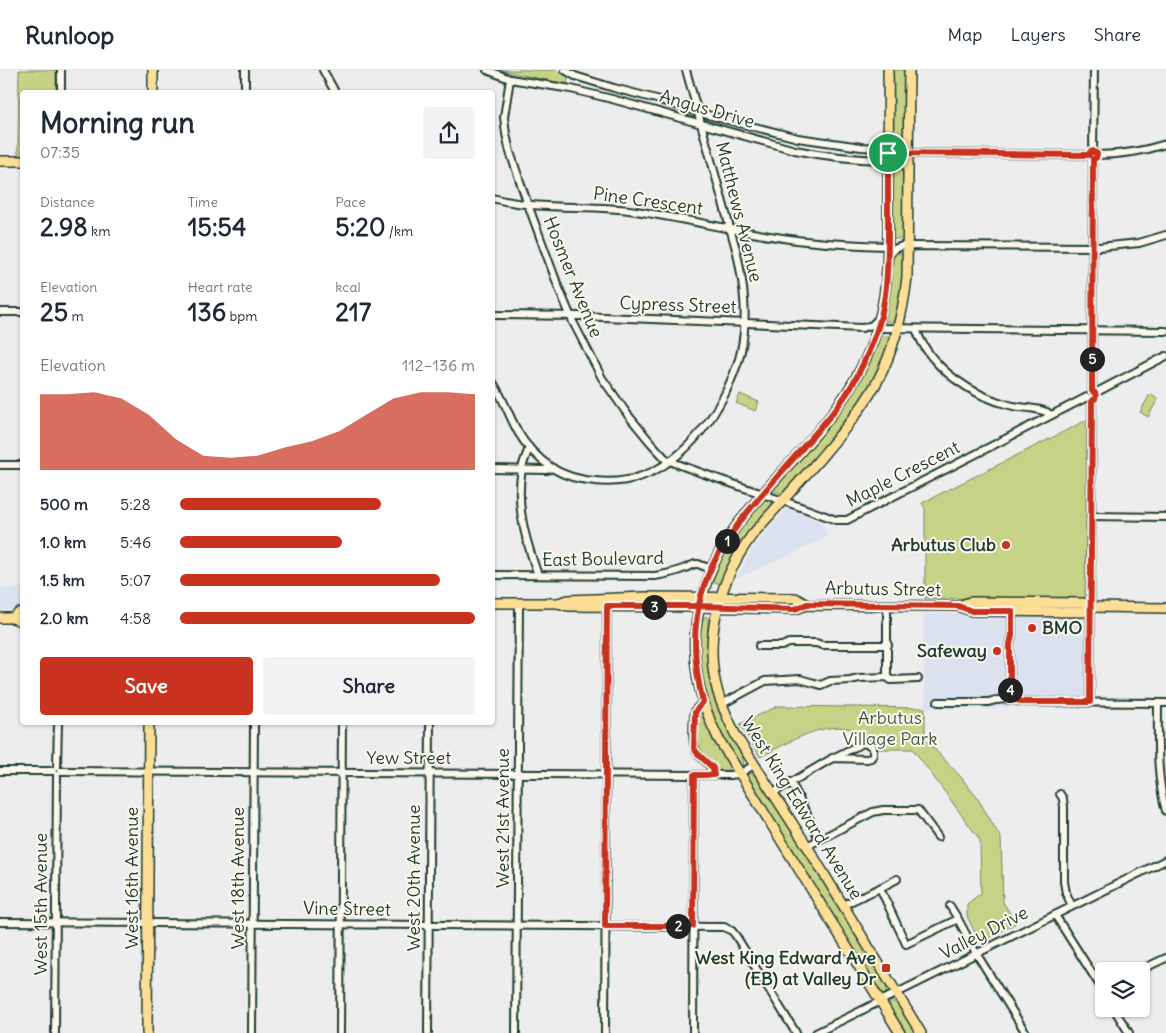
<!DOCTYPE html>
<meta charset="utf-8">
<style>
:root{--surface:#fff;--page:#f2f2f3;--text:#1f2937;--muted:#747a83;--line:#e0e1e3;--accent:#c8321e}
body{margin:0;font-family:Delius,sans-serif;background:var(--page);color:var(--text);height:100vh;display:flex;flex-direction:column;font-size:19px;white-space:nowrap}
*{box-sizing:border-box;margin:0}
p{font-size:16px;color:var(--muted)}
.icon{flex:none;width:28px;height:28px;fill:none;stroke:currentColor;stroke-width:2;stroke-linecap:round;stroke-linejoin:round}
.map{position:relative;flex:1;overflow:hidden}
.side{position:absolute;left:20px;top:20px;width:475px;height:635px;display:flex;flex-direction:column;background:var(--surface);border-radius:5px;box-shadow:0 1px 4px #0004}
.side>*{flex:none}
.controls{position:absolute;left:1095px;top:892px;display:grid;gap:10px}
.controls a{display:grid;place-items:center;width:55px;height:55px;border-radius:5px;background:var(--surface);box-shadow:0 1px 4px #0004;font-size:25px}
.pin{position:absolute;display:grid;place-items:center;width:42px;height:42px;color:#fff;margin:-21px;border:2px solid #fff;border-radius:50%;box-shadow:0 1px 5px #0007}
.km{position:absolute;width:25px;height:25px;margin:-12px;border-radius:50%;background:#222;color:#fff;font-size:14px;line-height:25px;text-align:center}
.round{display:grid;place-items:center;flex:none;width:52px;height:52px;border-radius:5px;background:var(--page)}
.headline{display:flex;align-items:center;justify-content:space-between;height:85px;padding:0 20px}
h1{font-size:28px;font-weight:700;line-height:38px}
.metrics{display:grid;grid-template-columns:repeat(3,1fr);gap:8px;height:85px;padding:5px 20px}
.metrics div{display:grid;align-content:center}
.metrics b{font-size:25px;font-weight:700}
.metrics small{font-size:14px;font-weight:400}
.metrics p{font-size:14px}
.chart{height:140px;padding:10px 20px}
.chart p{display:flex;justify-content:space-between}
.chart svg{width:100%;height:90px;margin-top:5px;fill:var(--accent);opacity:.7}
.cta{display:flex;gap:10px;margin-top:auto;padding:10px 20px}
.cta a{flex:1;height:58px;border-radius:5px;background:var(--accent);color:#fff;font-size:20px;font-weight:700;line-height:58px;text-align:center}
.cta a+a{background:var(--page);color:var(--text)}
ul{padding:0 20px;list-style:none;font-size:16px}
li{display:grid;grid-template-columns:80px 60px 1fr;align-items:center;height:38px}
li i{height:12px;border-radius:6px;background:var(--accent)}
header{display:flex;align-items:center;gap:30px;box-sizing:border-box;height:70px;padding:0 25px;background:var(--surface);border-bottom:1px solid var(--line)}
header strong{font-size:24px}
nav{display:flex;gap:28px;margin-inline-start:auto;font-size:18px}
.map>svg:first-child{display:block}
</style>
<header>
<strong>Runloop</strong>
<nav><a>Map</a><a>Layers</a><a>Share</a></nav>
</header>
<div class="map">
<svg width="1166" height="963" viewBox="0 0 1166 963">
<rect width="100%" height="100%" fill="#ededee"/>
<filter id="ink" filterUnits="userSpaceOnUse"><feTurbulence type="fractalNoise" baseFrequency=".02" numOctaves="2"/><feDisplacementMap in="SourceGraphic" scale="10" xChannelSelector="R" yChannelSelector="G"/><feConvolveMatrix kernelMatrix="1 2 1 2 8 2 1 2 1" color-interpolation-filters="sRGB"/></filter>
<g filter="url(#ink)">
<g fill="#dce1f0">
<polygon points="786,439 819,450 828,466 795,483 737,508 747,488 764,464"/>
<polygon points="0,518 22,518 22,539 0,541"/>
<polygon points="923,544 1085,545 1086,547 1086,625 1084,635 1081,639 999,637 993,639 925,638"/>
</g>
<g fill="#c6d286" stroke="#72885d">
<polygon points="19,0 56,0 56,22 22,22 22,84 18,84"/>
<polygon points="502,0 556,0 569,7 567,14 512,3"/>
<polygon points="892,0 905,0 905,73 891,72"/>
<polygon points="891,96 905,96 904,169 891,169"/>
<polygon points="896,183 904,183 902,216 896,252 883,251 891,184"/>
<polygon points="878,266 892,266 876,305 865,326 852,345 784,424 771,420 833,347"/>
<polygon points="740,324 759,332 755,341 736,333"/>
<polygon points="1150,324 1158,329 1148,347 1140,342"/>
<polygon points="1087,350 1085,527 1081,530 925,528 925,438 922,433"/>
<path d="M764,430H768L771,431L773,436L721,513H712C714,496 749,441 764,430Z"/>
<path d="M706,546L708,548C708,574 705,605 716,629C725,651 740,670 744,694L742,696H740L729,682L705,631L698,579L700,553Z"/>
<path d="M778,636L925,638V669L960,706L978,729L1001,768L1003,832L1016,853L980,873L967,846V834L981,823L980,770L913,679H877C875,676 873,672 871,669C868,666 862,663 858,661C825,648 789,673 760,687L740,654Z"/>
<polygon points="700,639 715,671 729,694 729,698 726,701 721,702 716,698 699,681 696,676 697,645 697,642"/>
<path d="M752,703L762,714L772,727L881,904C883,910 889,918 886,924L884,925L873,914L746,706Z"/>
<path d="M892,931C902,934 912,954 917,963H903L889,936L890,933Z"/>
</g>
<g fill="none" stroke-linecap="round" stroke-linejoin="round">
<defs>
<g id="minor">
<polyline points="323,0 335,22"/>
<path d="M487,0L510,9L571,19L612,29L795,80C824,86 853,89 882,90L889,83"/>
<polyline points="565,0 575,6 614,18 660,30 704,44 798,68 861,77 882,78 889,83 1089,85"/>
<path d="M510,9L504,47L506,64L510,82L526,129L558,216L573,252L602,308L628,345L651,373L665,388L670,391C725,413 782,429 836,450H847L1087,327"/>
<polyline points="61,22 61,0"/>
<polyline points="245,22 245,0"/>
<polyline points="1093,81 1094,0"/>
<path d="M1098,85C1121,85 1143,81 1166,74"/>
<path d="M492,128C540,141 588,134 636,141C687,149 738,162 790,169C822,174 855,175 888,176"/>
<polyline points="888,187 894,179 902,176 1099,177 1139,173 1166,165"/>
<polyline points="0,242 22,242"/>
<polyline points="492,245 580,246 862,258 872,255 878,249"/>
<polyline points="877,258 1166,261"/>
<path d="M916,259C930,299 974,327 1013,336C1023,338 1044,338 1051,345"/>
<path d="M492,311C503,327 509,346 518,362C526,376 539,389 552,398C565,406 581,410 595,411C656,418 699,374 725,324C731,310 738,296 741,281C748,248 744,216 737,183L686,0"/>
<polyline points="1092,321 1093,89"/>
<polyline points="1095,323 1166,286"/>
<path d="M529,377C527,385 523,392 522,399C515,436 526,471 538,505"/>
<polyline points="0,395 22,395"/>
<polyline points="492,399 547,400 553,398"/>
<polyline points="1091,446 1166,447"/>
<path d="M492,505L655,506C670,504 682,500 695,494H698L711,499"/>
<polyline points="887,536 887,607"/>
<polyline points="759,576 782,576 789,573 816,573 822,575 888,575"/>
<polyline points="1010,630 1010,574 1012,566 1012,539"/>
<path d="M703,632C700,635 697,637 695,641C693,648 692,674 696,681C701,690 713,694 714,705"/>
<path d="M938,632H988C997,629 1012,628 1021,632L1166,633"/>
<polyline points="1090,632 1092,330"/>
<path d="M1158,633C1158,669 1156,706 1166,741"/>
<polyline points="722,634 765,611 800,609 821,615 830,611 850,610 859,608 887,607 891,610 918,609"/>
<polyline points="57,697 58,652"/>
<polyline points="0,701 53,701"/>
<polyline points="61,701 694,705 730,705 739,704 754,695"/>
<polyline points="791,712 819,769"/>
<polyline points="773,723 831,689 863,673 870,675 873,678 873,684 871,688 867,689 832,688"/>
<polyline points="1060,724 1063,729 1064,737 1064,812 1066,823 1072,836"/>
<polyline points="807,776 873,742 883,740 918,740 938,767"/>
<polyline points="880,818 897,809"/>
<polyline points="843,835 880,818 906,874 958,849 976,883 1026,963"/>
<polyline points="950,836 958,849"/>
<polyline points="1055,845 1104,922"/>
<polyline points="0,852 724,857 732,861 736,866 796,963"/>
<polyline points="1138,901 1166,888"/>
<polyline points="1114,939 1129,963"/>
<polyline points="55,963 57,705"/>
<polyline points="252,963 254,652"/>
<polyline points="340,963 342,652"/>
<polyline points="428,963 430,652"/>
<polyline points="516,963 519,533"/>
<polyline points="605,963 607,534"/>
<polyline points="693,963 694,705"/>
<polyline points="816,963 1166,790"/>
</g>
<g id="major">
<path d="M888,0C889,43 888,86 888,129C888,180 890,225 872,274C850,332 807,374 766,420C750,439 733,458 721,480C709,500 703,521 698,544C689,586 699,630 718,668L900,963"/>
<path d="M909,0L907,207C903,243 894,280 877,312C861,341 839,366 818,391C796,416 774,440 752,465C720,509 702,569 718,623C722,637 730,652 736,666L807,776L921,963"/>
<polyline points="153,22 153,0"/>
<polyline points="0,91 22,91"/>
<polyline points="492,533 558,533 568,536 699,537 795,539 807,535 958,536 970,532 1083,533 1090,537 1166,538"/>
<polyline points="558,533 568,530 645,527 795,528 807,535"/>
<polyline points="958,536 972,541 1083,542 1090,537"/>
<polyline points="0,548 13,548 20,551 22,551"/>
<polyline points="13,548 19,543 22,543"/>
<polyline points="147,963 149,652"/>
</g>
</defs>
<use href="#minor" stroke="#1f3d34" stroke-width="10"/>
<use href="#major" stroke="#1f3d34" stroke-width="12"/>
<use href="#minor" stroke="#fbf7ec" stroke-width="6"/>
<use href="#major" stroke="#fdde96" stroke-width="9"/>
</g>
</g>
<g fill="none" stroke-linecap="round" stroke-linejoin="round" filter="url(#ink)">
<defs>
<path id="route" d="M888,83C888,110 888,136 888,163C888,186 888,209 884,231C881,252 873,273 864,292C849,326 829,348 805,375C777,408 745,441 722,478C692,526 689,578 703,632L695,642L694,678L697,683L713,698L714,705H694L693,856H605L607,536H699L795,539L807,534L958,536L972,541H1012V566L1010,574V630H1017L1022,632H1090L1092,333V330L1095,329L1096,326L1095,323L1092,321L1093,94V89L1096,88L1097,84L1093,81L1090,82L1089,85L888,83"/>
</defs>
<use href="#route" stroke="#fff" stroke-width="10"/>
<use href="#route" stroke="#c8321e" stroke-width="6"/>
</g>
<g fill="#c8321e" stroke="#fbf7ec" stroke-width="2">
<circle cx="1006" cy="475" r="5"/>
<circle cx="1032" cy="558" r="5"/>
<circle cx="997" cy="581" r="5"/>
<rect x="881" y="893" width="10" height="10" rx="2.5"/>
</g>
<g text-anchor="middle" stroke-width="4" stroke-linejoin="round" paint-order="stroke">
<g font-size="18" fill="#1f3d34" stroke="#fbf7ec">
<text transform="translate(707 39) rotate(16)" y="6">Angus Drive</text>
<text transform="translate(648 131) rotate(8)" y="6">Pine Crescent</text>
<text transform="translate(739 142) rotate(76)" y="6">Matthews Avenue</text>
<text transform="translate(573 207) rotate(68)" y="6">Hosmer Avenue</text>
<text transform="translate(678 235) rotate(2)" y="6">Cypress Street</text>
<text transform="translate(903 404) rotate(-27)" y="6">Maple Crescent</text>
<text transform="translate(603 489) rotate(-1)" y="6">East Boulevard</text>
<text transform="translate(883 519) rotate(1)" y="6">Arbutus Street</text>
<text x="409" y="694">Yew Street</text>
<text transform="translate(802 738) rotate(58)" y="6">West King Edward Avenue</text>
<text transform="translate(503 748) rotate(-90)" y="6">West 21st Avenue</text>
<text transform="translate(132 808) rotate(-90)" y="6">West 16th Avenue</text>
<text transform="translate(238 808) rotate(-90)" y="6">West 18th Avenue</text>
<text transform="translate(414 808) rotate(-90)" y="6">West 20th Avenue</text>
<text transform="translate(41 834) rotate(-90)" y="6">West 15th Avenue</text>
<text transform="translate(347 839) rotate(1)" y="6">Vine Street</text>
<text transform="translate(984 863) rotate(-27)" y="6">Valley Drive</text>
</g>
<g font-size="18" font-weight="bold" fill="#1f3d34" stroke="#fbf7ec" text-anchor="end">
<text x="996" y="481">Arbutus Club</text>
<text x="1042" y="564" text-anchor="start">BMO</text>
<text x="987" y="587">Safeway</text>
<text x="876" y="894">West King Edward Ave<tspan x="876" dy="21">(EB) at Valley Dr</tspan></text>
</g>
<g font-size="18" fill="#405b44" stroke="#fbf7ec">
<text x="890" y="654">Arbutus<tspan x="890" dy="21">Village Park</tspan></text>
</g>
</g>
</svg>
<div class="controls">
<a><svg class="icon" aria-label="layers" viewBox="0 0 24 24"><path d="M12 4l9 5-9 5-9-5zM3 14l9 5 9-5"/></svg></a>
</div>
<div class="pin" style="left:888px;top:83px;background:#1e9e55"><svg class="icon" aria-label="arrive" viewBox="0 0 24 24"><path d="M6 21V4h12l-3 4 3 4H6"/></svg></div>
<b class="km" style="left:727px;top:471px">1</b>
<b class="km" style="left:678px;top:856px">2</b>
<b class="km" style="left:654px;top:537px">3</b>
<b class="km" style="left:1010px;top:620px">4</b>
<b class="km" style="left:1092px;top:289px">5</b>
<section class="side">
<div class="headline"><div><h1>Morning run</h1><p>07:35</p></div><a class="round"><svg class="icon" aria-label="share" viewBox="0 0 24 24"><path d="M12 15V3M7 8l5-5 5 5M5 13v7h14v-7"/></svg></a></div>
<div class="metrics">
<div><p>Distance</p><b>2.98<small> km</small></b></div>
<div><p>Time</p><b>15:54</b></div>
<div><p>Pace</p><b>5:20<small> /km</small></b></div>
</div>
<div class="metrics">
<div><p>Elevation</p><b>25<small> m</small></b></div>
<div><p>Heart rate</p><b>136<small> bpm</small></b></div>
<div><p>kcal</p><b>217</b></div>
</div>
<div class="chart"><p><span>Elevation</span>112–136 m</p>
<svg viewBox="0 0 160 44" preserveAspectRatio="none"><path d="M0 44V7L10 7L20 6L30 9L40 17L50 29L60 37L70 38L80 37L90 33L100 30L110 25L120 17L130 9L140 6L150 6L160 7V44z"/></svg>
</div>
<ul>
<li><b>500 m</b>5:28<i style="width:68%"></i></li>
<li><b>1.0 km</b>5:46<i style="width:55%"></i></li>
<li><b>1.5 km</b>5:07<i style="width:88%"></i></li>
<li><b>2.0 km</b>4:58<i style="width:100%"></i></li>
</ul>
<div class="cta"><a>Save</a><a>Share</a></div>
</section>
</div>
